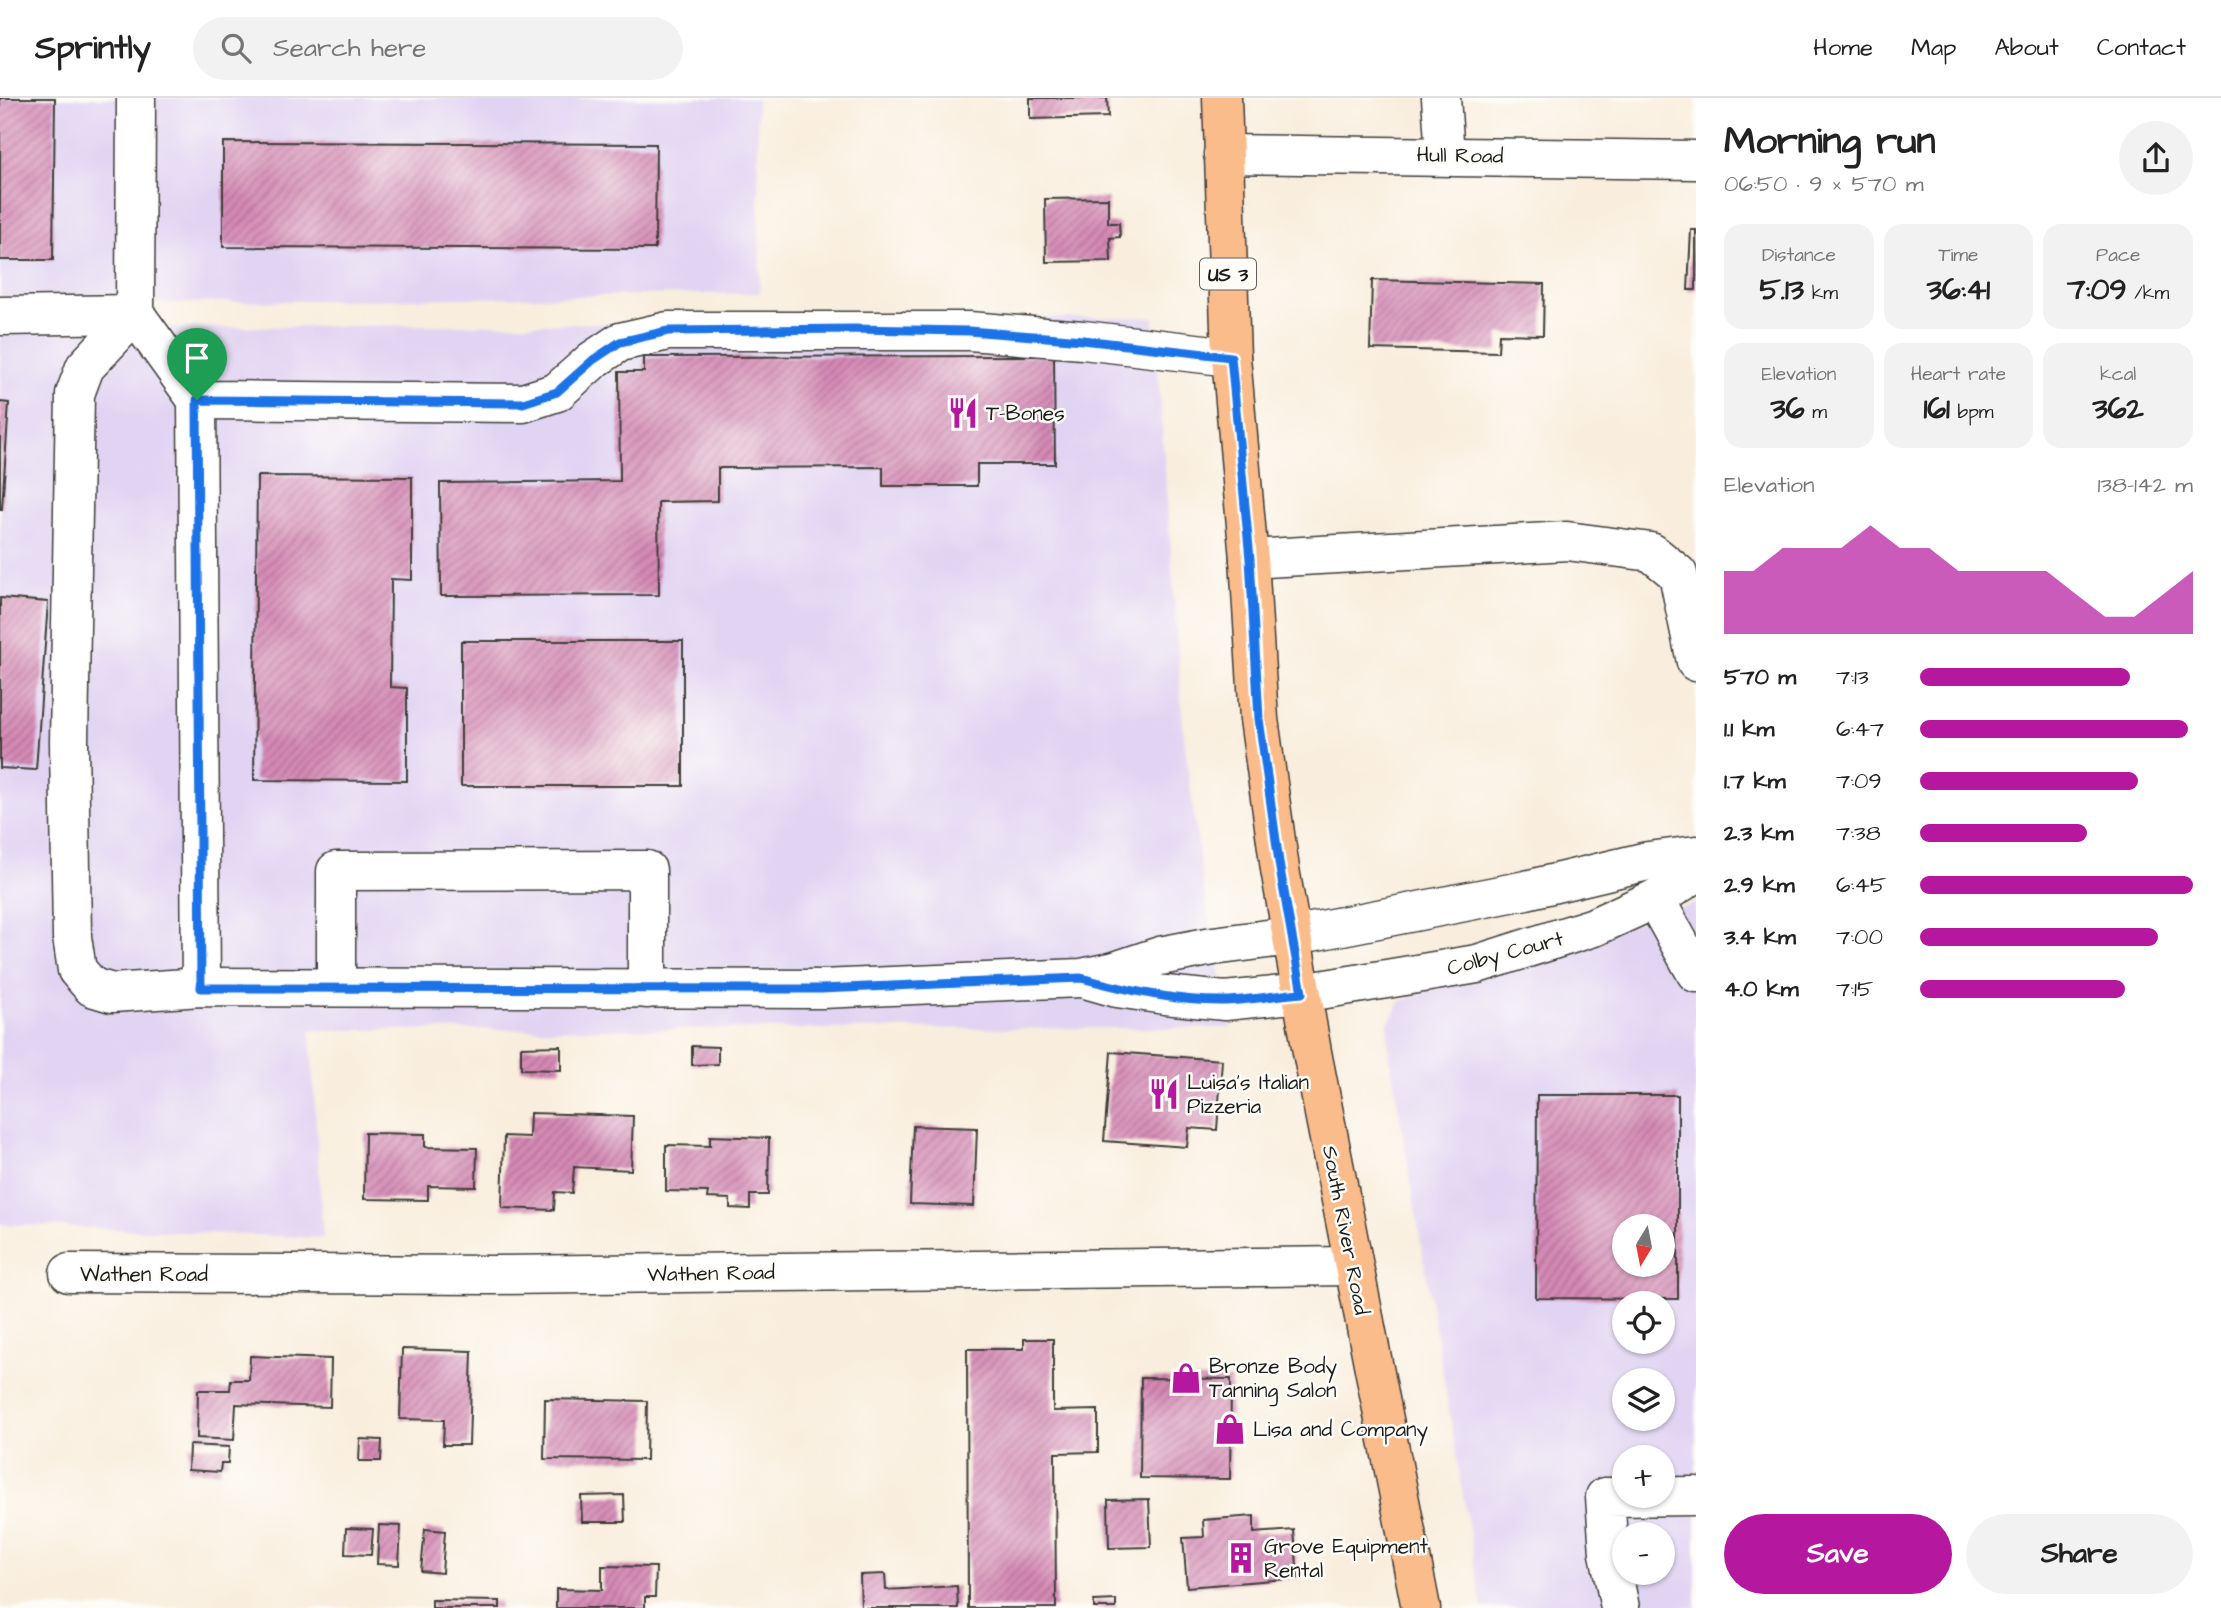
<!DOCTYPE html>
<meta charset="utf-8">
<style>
:root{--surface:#fff;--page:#f2f2f2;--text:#222;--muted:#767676;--line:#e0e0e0;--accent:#b5179e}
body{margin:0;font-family:"Architects Daughter",sans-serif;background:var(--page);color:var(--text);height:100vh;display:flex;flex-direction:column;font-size:26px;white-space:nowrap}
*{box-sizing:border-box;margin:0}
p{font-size:23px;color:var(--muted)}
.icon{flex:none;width:38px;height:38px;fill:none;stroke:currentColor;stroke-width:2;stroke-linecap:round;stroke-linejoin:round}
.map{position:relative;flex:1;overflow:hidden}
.details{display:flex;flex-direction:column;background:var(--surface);width:525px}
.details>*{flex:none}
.needle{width:46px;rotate:190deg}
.tools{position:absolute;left:1612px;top:1116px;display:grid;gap:14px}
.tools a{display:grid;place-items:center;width:63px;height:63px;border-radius:50%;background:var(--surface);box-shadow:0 2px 5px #0004;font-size:35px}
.pin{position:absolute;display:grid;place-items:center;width:60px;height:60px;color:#fff;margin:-72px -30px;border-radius:50% 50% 50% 0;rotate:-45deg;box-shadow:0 0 7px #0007}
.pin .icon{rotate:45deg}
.round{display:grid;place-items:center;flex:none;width:74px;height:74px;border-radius:37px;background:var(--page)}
.head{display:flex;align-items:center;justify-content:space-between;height:119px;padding:0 28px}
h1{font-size:38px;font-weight:700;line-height:52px}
.figures{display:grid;grid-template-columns:repeat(3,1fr);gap:10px;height:119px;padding:7px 28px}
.figures div{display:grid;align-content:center;border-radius:18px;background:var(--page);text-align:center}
.figures b{font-size:30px;font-weight:700}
.figures small{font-size:19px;font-weight:400}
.figures p{font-size:19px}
.chart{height:196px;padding:14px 28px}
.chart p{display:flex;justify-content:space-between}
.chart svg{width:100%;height:126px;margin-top:7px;fill:var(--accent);opacity:.7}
.primary-button{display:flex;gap:14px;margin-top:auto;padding:14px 28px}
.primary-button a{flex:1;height:80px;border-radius:42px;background:var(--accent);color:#fff;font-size:28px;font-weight:700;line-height:80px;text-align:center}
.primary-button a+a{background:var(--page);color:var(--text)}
ul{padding:0 28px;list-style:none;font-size:23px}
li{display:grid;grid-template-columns:112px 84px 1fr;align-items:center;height:52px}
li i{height:18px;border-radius:9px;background:var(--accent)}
header{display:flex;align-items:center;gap:42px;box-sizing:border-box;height:98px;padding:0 35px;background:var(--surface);border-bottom:2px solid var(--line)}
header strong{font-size:33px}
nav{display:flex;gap:38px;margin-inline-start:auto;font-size:24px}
.search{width:490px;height:63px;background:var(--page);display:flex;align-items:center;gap:18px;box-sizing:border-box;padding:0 24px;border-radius:38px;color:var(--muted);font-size:26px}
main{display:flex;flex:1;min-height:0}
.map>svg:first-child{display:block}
</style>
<header>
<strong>Sprintly</strong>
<div class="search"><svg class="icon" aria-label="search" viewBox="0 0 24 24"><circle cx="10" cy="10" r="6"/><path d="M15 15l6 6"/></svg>Search here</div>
<nav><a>Home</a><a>Map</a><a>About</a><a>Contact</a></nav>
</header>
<main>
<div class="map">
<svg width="1696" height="1510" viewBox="0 0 1696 1510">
<defs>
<pattern id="building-hatch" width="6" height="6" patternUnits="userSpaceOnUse" patternTransform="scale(1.75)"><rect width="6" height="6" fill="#d589b5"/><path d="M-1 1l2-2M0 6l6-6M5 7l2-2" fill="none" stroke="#ac6f92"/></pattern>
</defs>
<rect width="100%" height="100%" fill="#fdfcf7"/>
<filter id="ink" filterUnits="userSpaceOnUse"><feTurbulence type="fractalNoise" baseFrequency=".0143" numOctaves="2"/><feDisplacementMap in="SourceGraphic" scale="14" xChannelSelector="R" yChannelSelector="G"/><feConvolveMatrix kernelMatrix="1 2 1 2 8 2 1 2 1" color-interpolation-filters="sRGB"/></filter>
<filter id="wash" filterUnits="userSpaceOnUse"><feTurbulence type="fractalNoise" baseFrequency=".00686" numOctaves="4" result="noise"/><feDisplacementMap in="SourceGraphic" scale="28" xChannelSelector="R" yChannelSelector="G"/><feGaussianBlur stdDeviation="1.57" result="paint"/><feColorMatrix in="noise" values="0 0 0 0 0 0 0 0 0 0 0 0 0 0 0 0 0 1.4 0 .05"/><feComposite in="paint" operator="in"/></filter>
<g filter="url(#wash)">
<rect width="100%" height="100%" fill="#f9eede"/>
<g fill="#e1d4f3" fill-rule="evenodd">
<polygon points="0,0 757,0 760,195 0,208"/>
<polygon points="1154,219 1184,639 1203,789 1231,930 310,932 323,1140 0,1126 0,232"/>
<path d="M1696,805V1510H1482L1388,948V925L1401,903ZM1624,1129H1662V1167H1624ZM1624,1206H1662V1244H1624ZM1624,1283H1662V1321H1624ZM1624,1360H1662V1398H1624ZM1624,1437H1662V1475H1624Z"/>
</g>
<g id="blocks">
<g fill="url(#building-hatch)" fill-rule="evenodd">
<polygon points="0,0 55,0 53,162 0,162"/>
<polygon points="1030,0 1107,0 1108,19 1030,21"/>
<polygon points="223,44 656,46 655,151 223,149"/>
<polygon points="1108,100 1108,125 1119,125 1120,139 1110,140 1111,163 1046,164 1045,101"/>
<polygon points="1691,132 1696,132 1696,192 1688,192"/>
<polygon points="1372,182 1544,186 1543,237 1499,236 1498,254 1370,251"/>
<polygon points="1054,258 1055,366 977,366 977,388 883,388 883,369 718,370 718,403 658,404 659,497 441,498 440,385 620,383 619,274 644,274 644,259"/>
<polygon points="0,304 9,305 2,411 0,411"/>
<polygon points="257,378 412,379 412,482 391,481 390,589 407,590 407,683 254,682"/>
<polygon points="0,500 48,504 36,672 0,670"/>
<rect x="461" y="543" width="222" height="145"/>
<polygon points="561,948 561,972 521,971 521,949"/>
<polygon points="692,948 718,949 718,966 692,967"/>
<polygon points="1111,954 1222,962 1217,1032 1189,1030 1187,1049 1104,1043"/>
<path d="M1537,997H1678V1201L1536,1200ZM1624,1129H1662V1167H1624Z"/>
<polygon points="530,1015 633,1018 631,1072 574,1069 572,1095 555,1094 554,1112 502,1110 504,1038 529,1039"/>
<polygon points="913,1028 977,1030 974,1108 910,1106"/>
<polygon points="365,1035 425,1036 425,1049 477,1050 476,1089 428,1088 428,1102 364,1101"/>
<polygon points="710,1038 769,1040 768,1097 750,1097 750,1111 730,1110 730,1101 707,1100 708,1094 666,1093 666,1047 710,1048"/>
<polygon points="1024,1241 1053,1241 1053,1313 1098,1312 1098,1354 1055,1355 1056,1510 968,1510 967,1251 1024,1251"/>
<polygon points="402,1251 472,1253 469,1347 443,1347 444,1322 400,1321"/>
<polygon points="250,1258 331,1261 330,1309 236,1306 234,1342 197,1340 198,1292 230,1292 231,1282 249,1282"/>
<polygon points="1141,1280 1231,1281 1230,1381 1140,1380"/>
<polygon points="545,1301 647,1303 646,1362 544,1361"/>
<polygon points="360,1341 382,1342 381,1363 359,1363"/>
<polygon points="189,1347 229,1349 228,1365 221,1365 220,1374 188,1372"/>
<polygon points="624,1397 625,1424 582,1424 581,1398"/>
<polygon points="1149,1401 1151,1449 1109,1450 1108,1402"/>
<polygon points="1254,1418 1254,1435 1294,1432 1298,1480 1187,1489 1183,1440 1204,1439 1203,1422"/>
<polygon points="379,1427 401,1428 399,1467 377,1466"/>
<polygon points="346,1430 373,1431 371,1457 345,1456"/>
<polygon points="425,1431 445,1433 442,1475 421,1473"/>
<polygon points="602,1468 656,1469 655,1499 645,1499 645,1510 556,1510 556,1491 602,1492"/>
<polygon points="885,1476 886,1492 957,1488 958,1510 861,1510 860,1477"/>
<polygon points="432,1502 500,1503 500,1510 432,1510"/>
<polygon points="1116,1502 1116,1510 1094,1510 1094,1503"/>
</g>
</g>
</g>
<g filter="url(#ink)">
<use href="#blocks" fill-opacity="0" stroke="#3d3c39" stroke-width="2"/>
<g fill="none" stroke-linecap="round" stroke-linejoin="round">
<defs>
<g id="minor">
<polyline points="136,0 135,216 85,269 75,296 69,644 72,839 77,872 92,889 112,895 201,889 821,891 1081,880 1115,873 1160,858 1213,848 1291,838 1526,792 1648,763 1696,757"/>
<polyline points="1441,0 1445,57"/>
<polyline points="1223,56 1696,62"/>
<polyline points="0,218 135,216 197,302 523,305 557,294 593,262 620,244 668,233 969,233 1083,242 1231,259"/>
<polyline points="197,302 201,889"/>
<polyline points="1249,461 1567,443 1651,454 1678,476 1696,564"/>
<polyline points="1655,801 1696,875"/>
<polyline points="1089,882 1117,890 1165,897 1225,903 1302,895 1477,866 1594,829 1655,801 1696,775"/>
<polyline points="336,889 336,773 647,772 647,891"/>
<polyline points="69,1175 491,1177 1353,1168"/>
<polyline points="1620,1510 1609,1455 1605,1399 1696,1398"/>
</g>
<polyline id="major" points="1222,0 1231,259 1249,461 1259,621 1280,771 1312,954 1421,1510"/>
</defs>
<use href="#minor" stroke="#3d3c39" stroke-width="41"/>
<use href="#major" stroke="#3d3c39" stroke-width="41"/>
<use href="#minor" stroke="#fff" stroke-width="38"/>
<use href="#major" stroke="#fabc8b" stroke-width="38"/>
</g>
</g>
<g fill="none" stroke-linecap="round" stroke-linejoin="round" filter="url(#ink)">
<defs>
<path id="route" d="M853,231L969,233L1083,242L1231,259L1250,461L1259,621L1280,771L1302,895C1277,897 1251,902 1226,903C1178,904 1127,892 1081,880L821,891L201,890L197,302L523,305L557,294L593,262L620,244L668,233Z"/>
</defs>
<use href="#route" stroke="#fff" stroke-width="14"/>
<use href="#route" stroke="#1a73e8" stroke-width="9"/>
</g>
<defs>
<symbol id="restaurant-bare" viewBox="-9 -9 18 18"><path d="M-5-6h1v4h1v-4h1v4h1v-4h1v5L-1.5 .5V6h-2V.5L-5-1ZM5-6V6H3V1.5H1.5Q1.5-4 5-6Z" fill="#b5179e" stroke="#fdfcf7" stroke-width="2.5" paint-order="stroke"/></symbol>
<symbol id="shop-bare" viewBox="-9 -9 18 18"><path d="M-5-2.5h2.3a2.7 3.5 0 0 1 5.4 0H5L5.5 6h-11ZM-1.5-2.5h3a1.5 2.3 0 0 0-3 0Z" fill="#b5179e" stroke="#fdfcf7" stroke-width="2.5" paint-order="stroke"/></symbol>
<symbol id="building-bare" viewBox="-9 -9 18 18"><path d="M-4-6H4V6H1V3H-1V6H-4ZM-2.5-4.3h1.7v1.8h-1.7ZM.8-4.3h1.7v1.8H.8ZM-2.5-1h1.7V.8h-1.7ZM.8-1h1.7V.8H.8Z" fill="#b5179e" stroke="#fdfcf7" stroke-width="2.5" paint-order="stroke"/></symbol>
</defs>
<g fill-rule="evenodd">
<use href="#restaurant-bare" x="941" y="293" width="44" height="44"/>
<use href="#restaurant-bare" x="1142" y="974" width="44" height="44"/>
<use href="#shop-bare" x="1164" y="1258" width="44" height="44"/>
<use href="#shop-bare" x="1208" y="1309" width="44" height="44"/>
<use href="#building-bare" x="1219" y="1438" width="44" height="44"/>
</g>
<g text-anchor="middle" stroke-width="5" stroke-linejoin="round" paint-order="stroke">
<rect fill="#fdfcf7" stroke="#605f5e" stroke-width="2" x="1200" y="160.5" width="56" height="31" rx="5"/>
<g font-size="19" font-weight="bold" fill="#1c1c1c">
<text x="1228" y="183">US 3</text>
</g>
<g font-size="21" fill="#1c1c1c" stroke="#fdfcf7">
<text transform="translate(1460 57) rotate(1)" y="7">Hull Road</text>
<text transform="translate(1505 855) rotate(-15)" y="7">Colby Court</text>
<text transform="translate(1346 1132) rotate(79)" y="7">South River Road</text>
<text transform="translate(711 1175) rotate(-1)" y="7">Wathen Road</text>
<text x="144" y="1183">Wathen Road</text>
</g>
<g font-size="21" fill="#1c1c1c" stroke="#fdfcf7" text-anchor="start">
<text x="986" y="322">T-Bones</text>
<text x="1187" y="991">Luisa's Italian<tspan x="1187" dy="24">Pizzeria</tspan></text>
<text x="1209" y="1275">Bronze Body<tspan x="1209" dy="24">Tanning Salon</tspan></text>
<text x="1253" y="1338">Lisa and Company</text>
<text x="1264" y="1455">Grove Equipment<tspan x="1264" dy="24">Rental</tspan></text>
</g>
</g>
</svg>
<div class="tools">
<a><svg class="needle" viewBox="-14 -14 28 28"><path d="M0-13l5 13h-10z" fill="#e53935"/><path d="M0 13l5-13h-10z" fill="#767676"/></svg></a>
<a><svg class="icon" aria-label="locate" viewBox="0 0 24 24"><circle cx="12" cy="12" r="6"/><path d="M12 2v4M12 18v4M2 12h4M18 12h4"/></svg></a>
<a><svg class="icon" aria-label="layers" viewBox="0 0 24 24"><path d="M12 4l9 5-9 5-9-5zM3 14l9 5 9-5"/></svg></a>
<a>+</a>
<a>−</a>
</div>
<div class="pin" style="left:197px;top:302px;background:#1e9e55"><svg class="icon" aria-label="arrive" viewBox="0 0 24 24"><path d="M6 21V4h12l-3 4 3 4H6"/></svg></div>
</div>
<section class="details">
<div class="head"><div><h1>Morning run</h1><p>06:50 · 9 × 570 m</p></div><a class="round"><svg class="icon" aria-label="share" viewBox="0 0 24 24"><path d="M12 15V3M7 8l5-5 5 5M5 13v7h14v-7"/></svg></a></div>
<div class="figures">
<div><p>Distance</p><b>5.13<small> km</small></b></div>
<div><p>Time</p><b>36:41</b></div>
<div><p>Pace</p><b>7:09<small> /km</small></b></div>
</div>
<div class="figures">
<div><p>Elevation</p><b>36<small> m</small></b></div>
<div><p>Heart rate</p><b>161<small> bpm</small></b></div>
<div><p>kcal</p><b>362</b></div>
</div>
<div class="chart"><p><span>Elevation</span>138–142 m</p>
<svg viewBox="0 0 160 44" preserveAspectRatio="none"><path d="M0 44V22L10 22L20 14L30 14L40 14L50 6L60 14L70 14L80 22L90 22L100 22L110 22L120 30L130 38L140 38L150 30L160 22V44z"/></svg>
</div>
<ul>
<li><b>570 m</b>7:13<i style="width:77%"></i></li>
<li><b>1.1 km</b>6:47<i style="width:98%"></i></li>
<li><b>1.7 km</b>7:09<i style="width:80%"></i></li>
<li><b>2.3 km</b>7:38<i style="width:61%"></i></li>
<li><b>2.9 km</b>6:45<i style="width:100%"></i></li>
<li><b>3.4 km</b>7:00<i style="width:87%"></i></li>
<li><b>4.0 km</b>7:15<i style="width:75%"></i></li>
</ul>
<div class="primary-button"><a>Save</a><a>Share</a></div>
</section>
</main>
